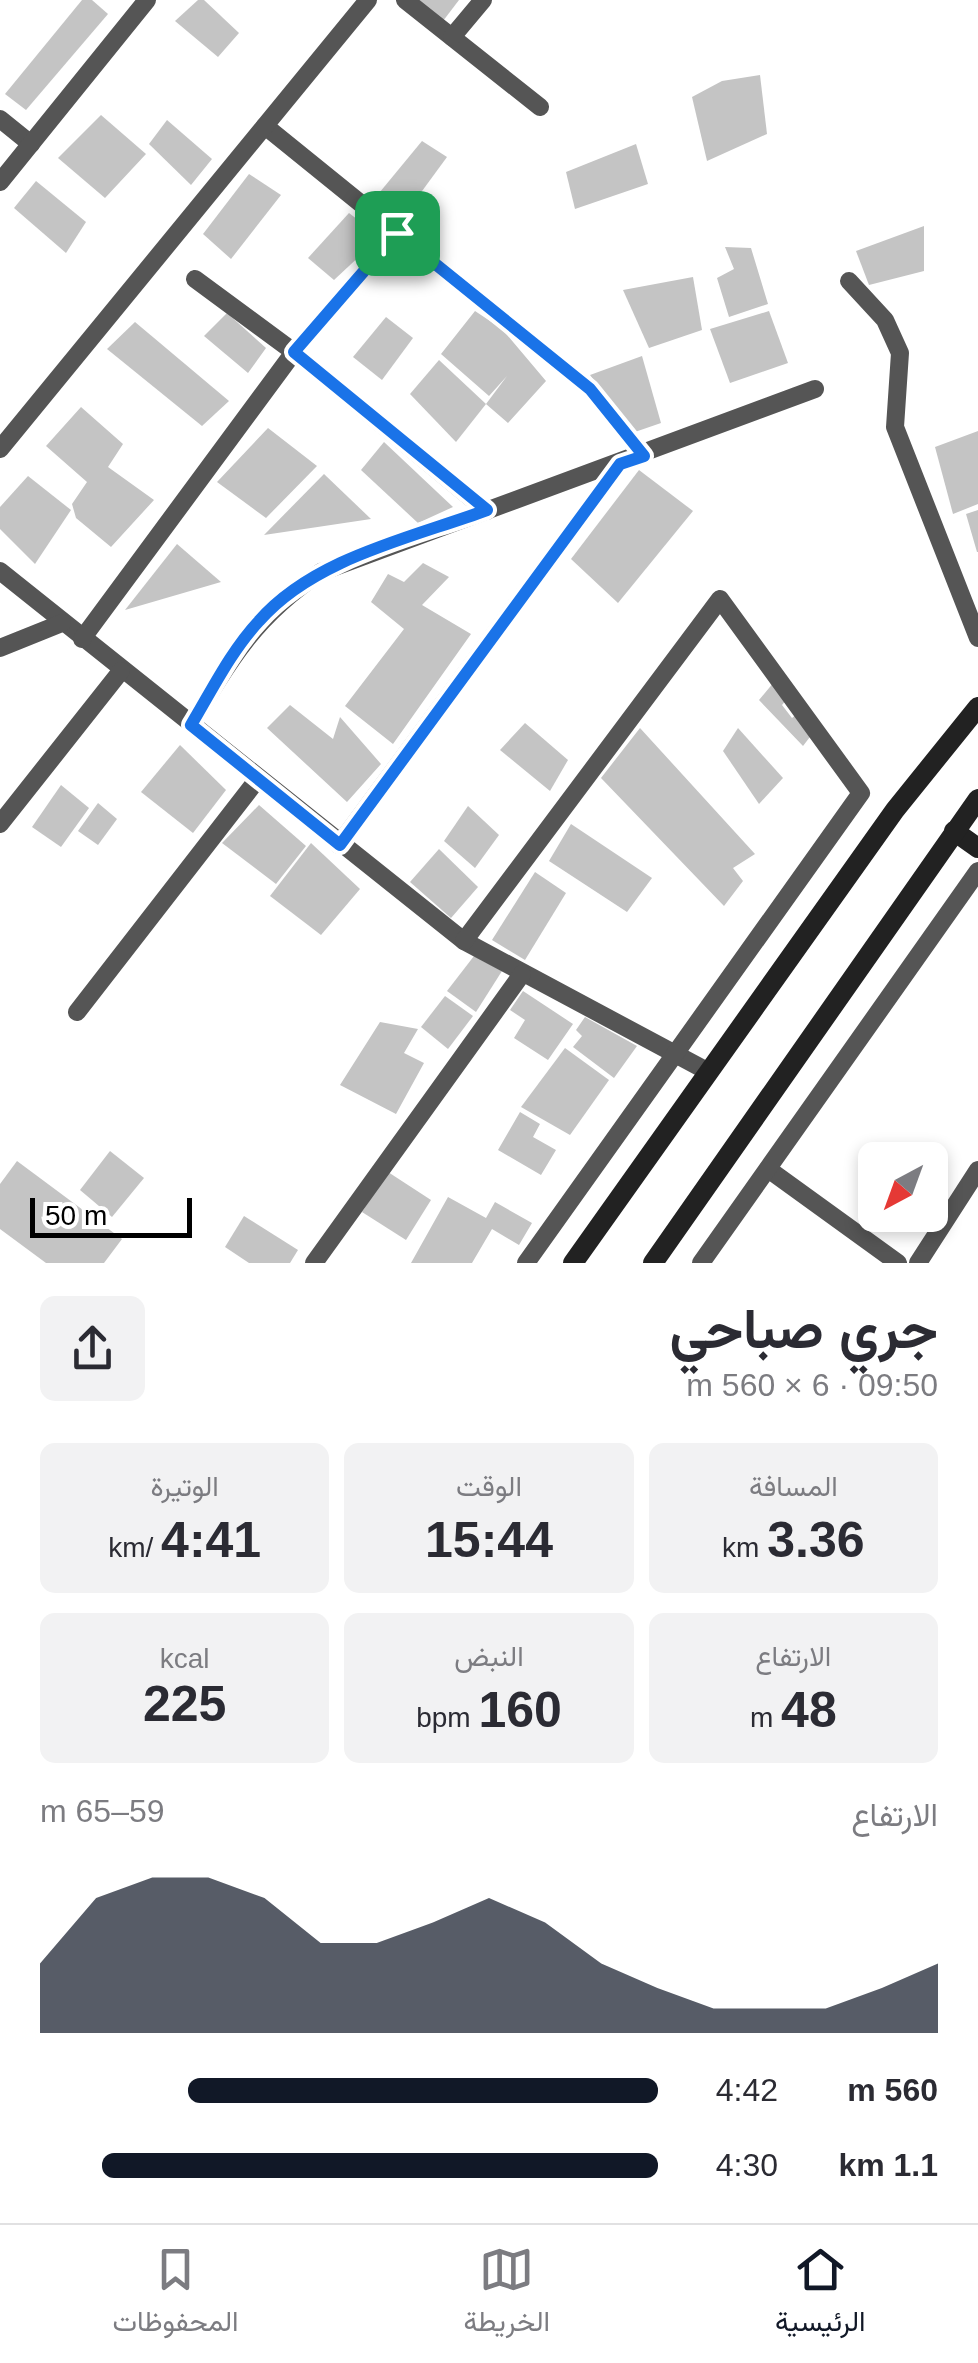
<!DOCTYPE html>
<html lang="ar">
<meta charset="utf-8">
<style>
:root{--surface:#fff;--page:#f2f2f3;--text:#2b2b33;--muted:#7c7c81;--line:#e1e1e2;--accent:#111827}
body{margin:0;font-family:Arial,Vazirmatn,sans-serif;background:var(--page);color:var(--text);direction:rtl;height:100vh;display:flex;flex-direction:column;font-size:38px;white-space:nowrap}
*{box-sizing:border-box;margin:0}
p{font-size:32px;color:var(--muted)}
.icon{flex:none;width:55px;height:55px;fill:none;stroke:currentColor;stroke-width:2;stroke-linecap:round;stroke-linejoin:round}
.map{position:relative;height:1263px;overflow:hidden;direction:ltr}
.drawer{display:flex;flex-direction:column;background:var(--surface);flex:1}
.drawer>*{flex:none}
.needle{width:65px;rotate:221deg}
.buttons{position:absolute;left:858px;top:1142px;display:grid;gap:20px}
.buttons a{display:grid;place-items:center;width:90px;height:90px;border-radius:15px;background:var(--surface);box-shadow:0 5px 15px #0003;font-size:50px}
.scale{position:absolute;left:30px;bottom:25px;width:162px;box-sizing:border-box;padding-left:10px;border:5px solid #000;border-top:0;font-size:28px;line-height:35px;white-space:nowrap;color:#000;-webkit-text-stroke:8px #fff;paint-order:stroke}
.pin{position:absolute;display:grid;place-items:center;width:85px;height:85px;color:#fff;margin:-42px;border-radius:20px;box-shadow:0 5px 15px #0006}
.round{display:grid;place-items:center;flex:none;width:105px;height:105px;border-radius:15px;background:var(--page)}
.overview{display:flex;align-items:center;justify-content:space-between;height:170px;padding:0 40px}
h1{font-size:55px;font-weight:700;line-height:75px}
.metrics{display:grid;grid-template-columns:repeat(3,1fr);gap:15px;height:170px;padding:10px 40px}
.metrics div{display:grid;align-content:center;border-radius:15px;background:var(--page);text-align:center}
.metrics b{font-size:50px;font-weight:700}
.metrics small{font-size:28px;font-weight:400}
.metrics p{font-size:28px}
.chart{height:280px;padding:20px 40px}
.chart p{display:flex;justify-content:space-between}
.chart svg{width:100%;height:180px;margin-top:10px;fill:var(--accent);opacity:.7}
ul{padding:0 40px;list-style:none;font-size:32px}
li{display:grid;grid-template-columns:160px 120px 1fr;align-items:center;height:75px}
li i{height:25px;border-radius:12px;background:var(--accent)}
.tabs{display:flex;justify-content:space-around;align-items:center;height:140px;border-top:2px solid var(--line);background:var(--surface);font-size:28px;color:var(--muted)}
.tabs a{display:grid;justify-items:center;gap:5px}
.tabs .on{color:var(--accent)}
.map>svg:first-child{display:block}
</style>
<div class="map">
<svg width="978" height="1263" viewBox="0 0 978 1263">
<rect width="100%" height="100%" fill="#fff"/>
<g fill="#c4c4c4">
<polygon points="82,0 92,0 108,14 26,110 5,94"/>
<polygon points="198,0 204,0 239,33 218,57 175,21"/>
<polygon points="417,0 459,0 443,21"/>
<polygon points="760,75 767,134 707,161 692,97 722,81"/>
<polygon points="101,115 146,154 105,198 58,158"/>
<polygon points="167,120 212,159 191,185 149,144"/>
<polygon points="422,141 447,157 403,217 375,198"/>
<polygon points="636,144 648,184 575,209 566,172"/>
<polygon points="249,174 281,195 231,259 203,234"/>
<polygon points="36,181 86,222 66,253 14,208"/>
<polygon points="349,213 380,237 334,280 308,258"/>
<polygon points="924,226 924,271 869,285 856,251"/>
<polygon points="725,247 751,248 768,304 729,317 717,278 734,269"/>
<polygon points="693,277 702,330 649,348 623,290"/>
<polygon points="475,311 502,329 546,381 508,423 486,404 507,376 489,396 441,354"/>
<polygon points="769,311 788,363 730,383 710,329"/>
<polygon points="227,313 266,348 248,373 204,336"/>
<polygon points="386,317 413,338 382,380 353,357"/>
<polygon points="135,322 229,401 202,426 107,349"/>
<polygon points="642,356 661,423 632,433 590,375"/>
<polygon points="439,360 486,404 456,442 410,394"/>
<polygon points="81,407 123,444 108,467 154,500 111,547 76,518 72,504 87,482 46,446"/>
<polygon points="268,428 317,466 266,518 217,482"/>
<polygon points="978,431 978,504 953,514 935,447"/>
<polygon points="384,442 453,507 418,523 361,470"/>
<polygon points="639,470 693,511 618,603 571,559"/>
<polygon points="324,474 371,519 264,535"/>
<polygon points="28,476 71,510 35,564 0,529 0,507"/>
<polygon points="978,510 978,552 977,552 966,514"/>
<polygon points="177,544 221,582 125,610"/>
<polygon points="423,563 449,577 422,605 471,634 393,744 345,706 404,629 371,602 388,574 404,582"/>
<polygon points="774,682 788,698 782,705 792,718 799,712 813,733 803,746 759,700"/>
<polygon points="290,705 333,739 340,717 381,764 347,802 267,728"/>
<polygon points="525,723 568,760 550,791 500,750"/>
<polygon points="640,728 755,854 733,868 743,881 724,906 601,778"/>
<polygon points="738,728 783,778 759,804 723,751"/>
<polygon points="180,745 226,790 193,833 141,792"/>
<polygon points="61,785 89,808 61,847 32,827"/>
<polygon points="98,803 117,819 98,845 78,831"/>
<polygon points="259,805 306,846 276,884 222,843"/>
<polygon points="468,806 499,835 475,868 444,841"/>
<polygon points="571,824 652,878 627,912 549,861"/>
<polygon points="311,843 360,889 321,935 270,896"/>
<polygon points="439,849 478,887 451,918 410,882"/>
<polygon points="535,872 566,893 525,960 492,940"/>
<polygon points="474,956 502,971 476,1012 447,991"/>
<polygon points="523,991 573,1024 548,1060 514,1038 525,1020 510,1010"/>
<polygon points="445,996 473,1016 448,1049 421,1027"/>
<polygon points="585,1017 637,1046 614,1078 573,1047 582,1036 576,1030"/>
<polygon points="380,1022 418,1029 404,1053 424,1063 396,1114 340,1085"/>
<polygon points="565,1048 609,1080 570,1135 521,1107"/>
<polygon points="520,1112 540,1124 533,1137 556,1150 541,1175 498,1150"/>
<polygon points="110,1151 144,1178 112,1217 80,1190"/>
<polygon points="17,1161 122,1239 104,1263 46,1263 0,1229 0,1184"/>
<polygon points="388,1172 431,1200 406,1240 362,1212"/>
<polygon points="448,1197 486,1218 495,1202 532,1223 519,1245 492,1229 472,1263 411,1263"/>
<polygon points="244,1216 298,1250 290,1263 249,1263 225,1247"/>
</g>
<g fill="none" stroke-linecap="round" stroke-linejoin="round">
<g stroke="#555" stroke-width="18">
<polyline points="405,0 540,107"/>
<polyline points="452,37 483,0"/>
<polyline points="0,119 31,144"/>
<polyline points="265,126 590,389 644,456"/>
<polyline points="0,182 147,0"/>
<polyline points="195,279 294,352 487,511"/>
<polyline points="849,281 885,320 900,353 895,427 978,638"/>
<polyline points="0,449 368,0"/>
<polyline points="0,571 464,941 707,1071"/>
<polyline points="82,639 294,352 397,233"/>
<polyline points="0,648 62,623"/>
<path d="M191,725C230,659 256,615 321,572L815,389"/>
<polyline points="0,824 121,671"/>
<polyline points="339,845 620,464"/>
<polyline points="464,941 720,599 861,793 526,1263"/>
<polyline points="77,1012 257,780"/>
<polyline points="768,1169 898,1263"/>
<polyline points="314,1263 522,974"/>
<polyline points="701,1263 978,871"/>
<polyline points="918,1263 978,1170"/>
</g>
<g stroke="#222" stroke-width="20">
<polyline points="954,831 978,848"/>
<polyline points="573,1263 895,810 978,707"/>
<polyline points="653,1263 978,799"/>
</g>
</g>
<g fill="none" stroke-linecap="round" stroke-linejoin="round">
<defs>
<path id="route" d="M397,233L590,389L644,456L620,464L340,845L191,725C212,690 231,651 259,621C314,558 411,538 487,510L294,352Z"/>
</defs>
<use href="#route" stroke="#fff" stroke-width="20"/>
<use href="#route" stroke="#1a73e8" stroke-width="12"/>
</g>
</svg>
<div class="buttons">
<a><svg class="needle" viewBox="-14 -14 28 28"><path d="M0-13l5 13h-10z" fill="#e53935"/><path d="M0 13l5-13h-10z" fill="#7c7c81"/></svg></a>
</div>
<div class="scale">50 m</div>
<div class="pin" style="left:397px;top:233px;background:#1e9e55"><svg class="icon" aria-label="arrive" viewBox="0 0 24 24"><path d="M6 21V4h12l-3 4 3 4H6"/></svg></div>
</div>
<section class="drawer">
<div class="overview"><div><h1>جري صباحي</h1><p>09:50 · 6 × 560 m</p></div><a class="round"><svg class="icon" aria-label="share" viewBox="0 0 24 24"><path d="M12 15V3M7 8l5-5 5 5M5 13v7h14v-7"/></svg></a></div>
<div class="metrics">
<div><p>المسافة</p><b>3.36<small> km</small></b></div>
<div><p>الوقت</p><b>15:44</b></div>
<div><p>الوتيرة</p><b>4:41<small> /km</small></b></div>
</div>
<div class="metrics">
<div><p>الارتفاع</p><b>48<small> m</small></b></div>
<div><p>النبض</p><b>160<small> bpm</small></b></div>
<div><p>kcal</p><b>225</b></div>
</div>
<div class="chart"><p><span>الارتفاع</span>59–65 m</p>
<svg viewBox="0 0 160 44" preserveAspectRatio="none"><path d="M0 44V27L10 11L20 6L30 6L40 11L50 22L60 22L70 17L80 11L90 17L100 27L110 33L120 38L130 38L140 38L150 33L160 27V44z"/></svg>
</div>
<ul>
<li><b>560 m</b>4:42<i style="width:76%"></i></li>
<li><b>1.1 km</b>4:30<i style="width:90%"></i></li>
</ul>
</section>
<nav class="tabs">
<a class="on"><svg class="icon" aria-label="home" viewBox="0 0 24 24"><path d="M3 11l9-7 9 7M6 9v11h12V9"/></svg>الرئيسية</a>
<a><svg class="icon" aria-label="map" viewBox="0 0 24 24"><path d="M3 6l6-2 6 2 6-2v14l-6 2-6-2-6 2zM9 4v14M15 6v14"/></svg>الخريطة</a>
<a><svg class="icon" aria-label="saved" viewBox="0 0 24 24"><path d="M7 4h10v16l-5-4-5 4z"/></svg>المحفوظات</a>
</nav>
